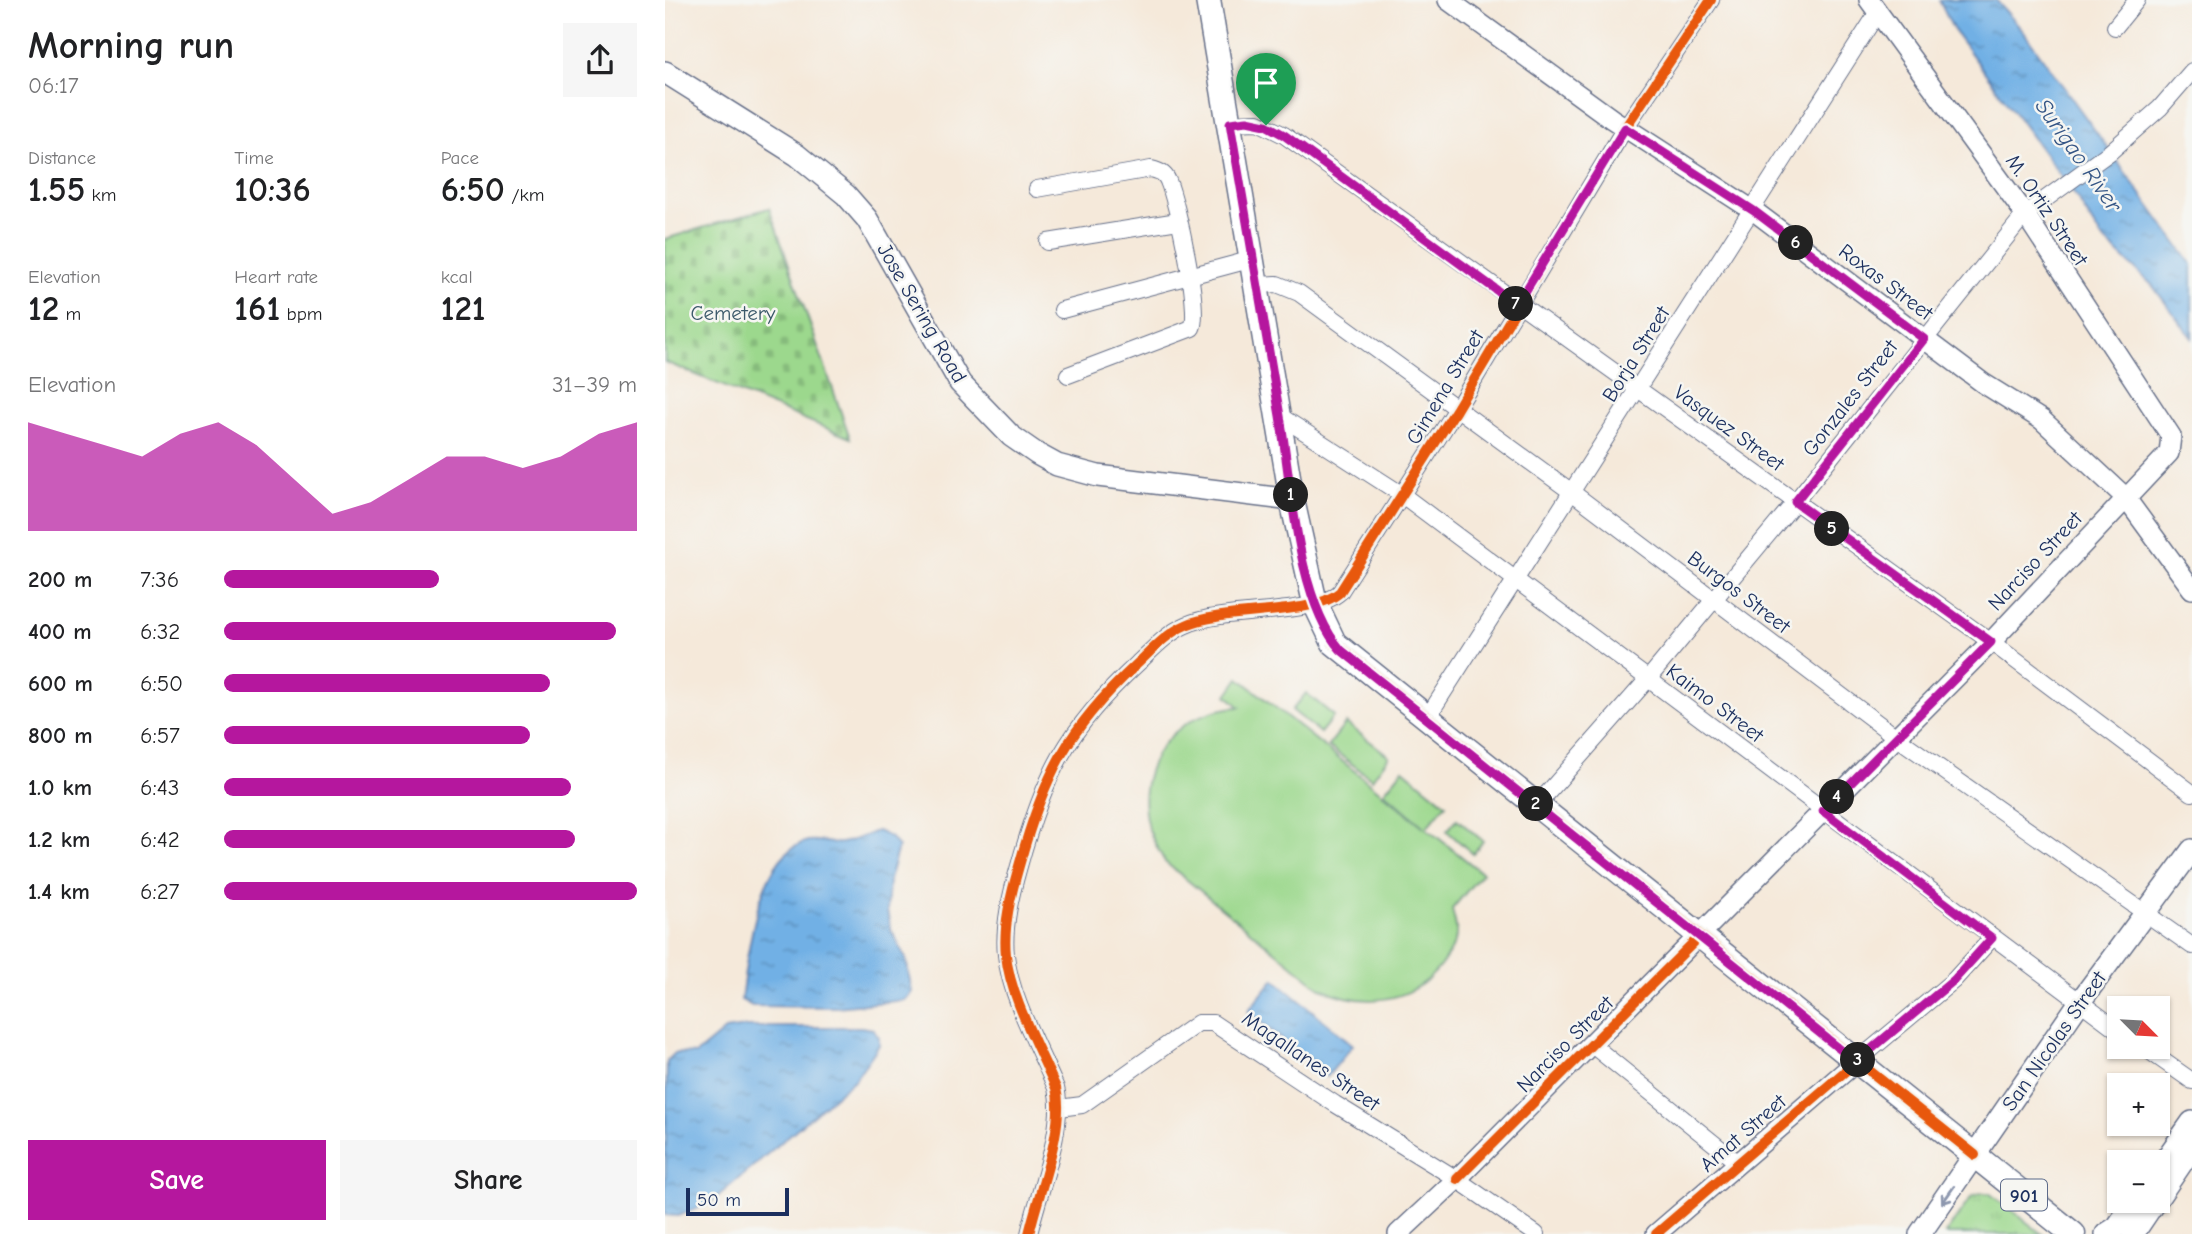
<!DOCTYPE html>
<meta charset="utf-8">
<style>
:root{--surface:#fff;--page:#f6f6f6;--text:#202124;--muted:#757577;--accent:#b5179e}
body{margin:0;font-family:"Comic Neue",sans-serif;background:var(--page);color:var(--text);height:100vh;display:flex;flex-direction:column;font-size:26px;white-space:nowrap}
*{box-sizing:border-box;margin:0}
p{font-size:23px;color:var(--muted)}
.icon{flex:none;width:38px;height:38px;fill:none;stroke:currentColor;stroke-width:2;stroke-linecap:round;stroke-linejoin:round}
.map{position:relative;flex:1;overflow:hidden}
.drawer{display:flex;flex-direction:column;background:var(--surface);width:665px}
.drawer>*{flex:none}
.needle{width:46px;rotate:114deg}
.fabs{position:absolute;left:1442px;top:996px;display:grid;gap:14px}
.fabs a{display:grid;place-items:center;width:63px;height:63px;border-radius:0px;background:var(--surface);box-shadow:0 2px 5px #0004;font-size:35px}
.scale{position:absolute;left:21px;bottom:18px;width:103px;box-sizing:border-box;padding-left:7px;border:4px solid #1b2f5e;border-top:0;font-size:19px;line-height:24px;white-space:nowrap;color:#1b2f5e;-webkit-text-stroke:5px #f6f6f2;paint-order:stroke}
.pin{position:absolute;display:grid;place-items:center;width:60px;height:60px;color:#fff;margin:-72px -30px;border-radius:50% 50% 50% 0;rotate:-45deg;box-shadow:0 0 7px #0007}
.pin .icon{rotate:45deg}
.km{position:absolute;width:35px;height:35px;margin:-18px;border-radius:50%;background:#222;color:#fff;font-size:19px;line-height:35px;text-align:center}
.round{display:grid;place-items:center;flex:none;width:74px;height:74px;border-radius:0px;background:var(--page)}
.overview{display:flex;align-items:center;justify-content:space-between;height:119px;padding:0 28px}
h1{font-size:38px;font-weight:800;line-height:52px}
.stats{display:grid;grid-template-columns:repeat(3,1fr);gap:10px;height:119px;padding:7px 28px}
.stats div{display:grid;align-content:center}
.stats b{font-size:35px;font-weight:800}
.stats small{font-size:19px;font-weight:400}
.stats p{font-size:19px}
.chart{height:196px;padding:14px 28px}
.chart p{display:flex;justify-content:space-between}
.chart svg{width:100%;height:126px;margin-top:7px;fill:var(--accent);opacity:.7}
.cta{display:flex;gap:14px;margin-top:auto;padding:14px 28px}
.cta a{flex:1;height:80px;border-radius:0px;background:var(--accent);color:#fff;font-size:28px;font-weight:800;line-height:80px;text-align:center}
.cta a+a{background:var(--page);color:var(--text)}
ul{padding:0 28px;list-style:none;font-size:23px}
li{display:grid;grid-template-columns:112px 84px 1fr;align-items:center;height:52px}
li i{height:18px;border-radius:9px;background:var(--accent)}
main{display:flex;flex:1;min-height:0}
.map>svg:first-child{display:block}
</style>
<main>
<section class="drawer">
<div class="overview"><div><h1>Morning run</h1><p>06:17</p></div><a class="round"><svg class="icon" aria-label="share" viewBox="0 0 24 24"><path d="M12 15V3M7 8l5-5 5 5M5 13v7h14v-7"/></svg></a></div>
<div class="stats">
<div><p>Distance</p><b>1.55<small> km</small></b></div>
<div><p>Time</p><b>10:36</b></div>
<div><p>Pace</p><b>6:50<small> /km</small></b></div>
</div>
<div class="stats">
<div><p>Elevation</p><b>12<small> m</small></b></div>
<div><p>Heart rate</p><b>161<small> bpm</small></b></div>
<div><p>kcal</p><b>121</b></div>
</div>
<div class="chart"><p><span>Elevation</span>31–39 m</p>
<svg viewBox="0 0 160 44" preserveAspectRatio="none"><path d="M0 44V6L10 10L20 14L30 18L40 10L50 6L60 14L70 26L80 38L90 34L100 26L110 18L120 18L130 22L140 18L150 10L160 6V44z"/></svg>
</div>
<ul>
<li><b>200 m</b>7:36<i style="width:52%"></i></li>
<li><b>400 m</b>6:32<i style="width:95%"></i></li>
<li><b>600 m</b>6:50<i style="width:79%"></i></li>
<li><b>800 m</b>6:57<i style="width:74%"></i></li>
<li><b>1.0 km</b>6:43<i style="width:84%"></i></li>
<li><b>1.2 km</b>6:42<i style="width:85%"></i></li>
<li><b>1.4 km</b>6:27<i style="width:100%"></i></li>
</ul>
<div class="cta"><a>Save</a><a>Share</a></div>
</section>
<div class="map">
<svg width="1527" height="1234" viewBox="0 0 1527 1234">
<defs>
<pattern id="cemetery-stones" width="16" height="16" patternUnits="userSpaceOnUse" patternTransform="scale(1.75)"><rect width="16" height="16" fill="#9cd88d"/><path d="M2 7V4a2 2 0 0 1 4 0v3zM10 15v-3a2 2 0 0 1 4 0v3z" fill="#86ba7c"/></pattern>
<pattern id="park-tufts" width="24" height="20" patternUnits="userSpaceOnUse" patternTransform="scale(1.75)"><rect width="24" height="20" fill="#9cd88d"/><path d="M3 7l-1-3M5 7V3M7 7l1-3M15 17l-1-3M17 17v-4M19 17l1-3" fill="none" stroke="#86ba7c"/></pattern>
<pattern id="water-ripples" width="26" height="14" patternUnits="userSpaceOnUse" patternTransform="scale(1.75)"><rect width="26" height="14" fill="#71b0e5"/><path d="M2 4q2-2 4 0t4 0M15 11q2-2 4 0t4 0" fill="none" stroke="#5c90bd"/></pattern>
</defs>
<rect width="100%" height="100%" fill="#f6f6f2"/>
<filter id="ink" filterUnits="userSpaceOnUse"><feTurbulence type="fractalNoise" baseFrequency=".0143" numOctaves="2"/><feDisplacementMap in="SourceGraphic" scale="14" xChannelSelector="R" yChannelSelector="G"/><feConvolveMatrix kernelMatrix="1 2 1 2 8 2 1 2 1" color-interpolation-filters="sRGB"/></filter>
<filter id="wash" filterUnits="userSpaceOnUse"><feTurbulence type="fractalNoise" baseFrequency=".00686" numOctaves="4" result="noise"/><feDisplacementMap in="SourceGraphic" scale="28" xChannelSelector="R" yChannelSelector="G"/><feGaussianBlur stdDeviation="1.57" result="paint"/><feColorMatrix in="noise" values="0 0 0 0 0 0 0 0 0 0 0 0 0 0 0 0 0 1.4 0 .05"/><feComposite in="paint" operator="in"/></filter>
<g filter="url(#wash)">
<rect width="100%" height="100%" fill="#f5e9da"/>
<g fill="#9cd88d" stroke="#5c8476" stroke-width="2">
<path d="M574,678L759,827L719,792L738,769L781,804L761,828L817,873L787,909C788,917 793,928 791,936C790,946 782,956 776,965C746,1005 696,1008 654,987L500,862C492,847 482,831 480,813C473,754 518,709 575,707L562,695Z"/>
<polygon points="641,693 669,716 655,733 627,710"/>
<polygon points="681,723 724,756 707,779 663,746"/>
<polygon points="792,819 818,841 808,854 782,831"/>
</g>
<polygon fill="url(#cemetery-stones)" stroke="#5c8476" stroke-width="2" points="104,208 185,438 0,362 0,239"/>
<polygon fill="url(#park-tufts)" stroke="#5c8476" stroke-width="2" points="1316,1193 1324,1193 1377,1234 1280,1234 1307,1196"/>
<g fill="url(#water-ripples)" stroke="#4670a2" stroke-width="2">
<polygon points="1274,0 1331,0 1359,32 1527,265 1527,338 1487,285 1436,237 1410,195 1288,29"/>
<path d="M212,831L225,837L233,847L224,880L222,911L226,930L241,959L247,992L240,1000L171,1007L87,1006L76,1000C82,958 92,852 143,841C154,839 166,845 176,843C188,841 201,835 212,831Z"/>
<polygon points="609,979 688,1045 662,1077 583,1011"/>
<polygon points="80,1027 196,1027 208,1029 214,1037 214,1045 190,1079 45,1203 13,1216 0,1215 2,1061 10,1053 31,1054 60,1030"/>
</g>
</g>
<g filter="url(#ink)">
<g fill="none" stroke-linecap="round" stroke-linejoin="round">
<defs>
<g id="minor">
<polyline points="1450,27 1472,0"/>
<polyline points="565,123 593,122 619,135 1326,642 1527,793"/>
<path d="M372,189L486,169C494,171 500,173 503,181C512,202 536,310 527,328L403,375"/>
<polyline points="383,242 513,221"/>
<polyline points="593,285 612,284 634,293 908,493 1231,737 1527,946"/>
<polyline points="397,310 588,259"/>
<polyline points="615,416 736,494 1454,1031"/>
<polyline points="762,718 1213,12"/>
<polyline points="872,805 983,679 1130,502 1360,214 1445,152 1495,108 1527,71"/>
<polyline points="926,1044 1073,1163"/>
<polyline points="1477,1046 1527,1081"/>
<polyline points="1191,1062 1289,980 1327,938"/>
<polyline points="394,1108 417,1105 533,1023 548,1023 670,1104 790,1178 871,1234"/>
<path d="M364,1234C373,1193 401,1127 391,1088C374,1048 345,997 341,955C338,926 346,894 354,866C379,775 402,729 472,664C487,650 502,633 521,625C561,607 648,617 675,592L791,410L960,128L1046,0"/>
</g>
<g id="tertiary">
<polyline points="783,0 947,119 1089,211 1318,383 1377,420 1460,497 1527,589"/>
<polyline points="733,1234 792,1179 1326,642 1504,453 1506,436 1360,214 1204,0"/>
<polyline points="991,1234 1191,1062"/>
</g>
<g id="secondary">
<polyline points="0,72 132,155 181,195 202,219 295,383 346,436 372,454 392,465 433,476 627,500"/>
<polyline points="1493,1170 1527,1122"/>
<polyline points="1493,1198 1527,1148"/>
<polyline points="1255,1234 1414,1003 1527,850"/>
<polyline points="1441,1234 1452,1227 1471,1200"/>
<polyline points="1468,1234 1491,1200"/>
</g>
<polyline id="primary" points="543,0 627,500 650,603 669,643 1408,1234"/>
</defs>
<use href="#minor" stroke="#677089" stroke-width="18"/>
<use href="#tertiary" stroke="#677089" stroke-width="22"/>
<use href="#secondary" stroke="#677089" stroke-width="24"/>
<use href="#primary" stroke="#677089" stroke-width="27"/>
<use href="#minor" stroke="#fff" stroke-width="16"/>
<use href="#tertiary" stroke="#fff" stroke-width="19"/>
<use href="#secondary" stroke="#fff" stroke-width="21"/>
<use href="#primary" stroke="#fff" stroke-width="24"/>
<defs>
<g id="cycleway">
<polyline points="669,643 1310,1155"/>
<polyline points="792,1179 1035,936"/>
<path d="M364,1234C373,1193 401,1127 391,1088C374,1048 345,997 341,955C338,926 346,894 354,866C379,775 402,729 472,664C487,650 502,633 521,625C561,607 648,617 675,592L791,410L960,128L1046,0"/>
<polyline points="991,1234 1191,1062"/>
</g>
</defs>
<use href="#cycleway" stroke="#f6f6f2" stroke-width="15"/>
<use href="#cycleway" stroke="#e8590c" stroke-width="10"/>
</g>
<defs><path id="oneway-shaft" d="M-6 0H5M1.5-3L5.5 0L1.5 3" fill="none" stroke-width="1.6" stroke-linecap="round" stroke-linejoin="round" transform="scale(1.75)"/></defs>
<use stroke="#8d97ae" href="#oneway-shaft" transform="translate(1283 1195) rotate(125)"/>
</g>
<g fill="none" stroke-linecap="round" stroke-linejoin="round" filter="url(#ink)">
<defs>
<path id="route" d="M582,121L601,125L619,135L852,305L960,128L1089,211L1259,339L1130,502L1326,642L1158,811L1327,938L1289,980L1191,1062L676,650C632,601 626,481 615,416C598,319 582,221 565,123Z"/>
</defs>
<use href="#route" stroke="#fff" stroke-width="14"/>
<use href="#route" stroke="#b5179e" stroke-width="9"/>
</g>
<g text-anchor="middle" stroke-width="5" stroke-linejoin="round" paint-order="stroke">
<rect fill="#f6f6f2" stroke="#5d6b8a" stroke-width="2" x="1336" y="1179.5" width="46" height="31" rx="5"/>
<g font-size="19" font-weight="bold" fill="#1b2f5e">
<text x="1359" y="1202">901</text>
</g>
<g font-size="21" fill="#1b2f5e" stroke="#f6f6f2">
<text transform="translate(1382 210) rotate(56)" y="7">M. Ortiz Street</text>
<text transform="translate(1221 282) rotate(37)" y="7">Roxas Street</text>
<text transform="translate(257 313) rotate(60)" y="7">Jose Sering Road</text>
<text transform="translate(971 354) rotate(-58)" y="7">Borja Street</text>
<text transform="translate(780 387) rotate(-59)" y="7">Gimena Street</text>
<text transform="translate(1185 398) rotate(-52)" y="7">Gonzales Street</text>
<text transform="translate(1064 428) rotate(36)" y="7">Vasquez Street</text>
<text transform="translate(1370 561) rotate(-47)" y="7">Narciso Street</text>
<text transform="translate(1074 592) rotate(37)" y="7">Burgos Street</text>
<text transform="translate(1050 703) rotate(37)" y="7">Kaimo Street</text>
<text transform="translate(1389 1041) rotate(-55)" y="7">San Nicolas Street</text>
<text transform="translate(900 1044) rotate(-45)" y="7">Narciso Street</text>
<text transform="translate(646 1061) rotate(34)" y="7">Magallanes Street</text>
<text transform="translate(1078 1133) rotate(-41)" y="7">Amat Street</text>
</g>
<g font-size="21" fill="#3b596a" stroke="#f6f6f2">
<text x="68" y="320">Cemetery</text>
</g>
<g font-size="23" font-style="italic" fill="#355686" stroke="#f6f6f2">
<text transform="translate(1414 155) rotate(55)" y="8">Surigao River</text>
</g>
</g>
</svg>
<div class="fabs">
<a><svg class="needle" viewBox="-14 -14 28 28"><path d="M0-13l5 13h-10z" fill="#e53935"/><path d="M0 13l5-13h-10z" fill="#757577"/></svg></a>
<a>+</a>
<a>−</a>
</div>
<div class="scale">50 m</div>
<div class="pin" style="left:601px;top:125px;background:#1e9e55"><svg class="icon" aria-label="arrive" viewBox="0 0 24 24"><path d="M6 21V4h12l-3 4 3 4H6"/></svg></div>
<b class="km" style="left:626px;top:495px">1</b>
<b class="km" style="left:871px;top:804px">2</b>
<b class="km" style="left:1193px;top:1060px">3</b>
<b class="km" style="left:1172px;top:797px">4</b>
<b class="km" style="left:1167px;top:529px">5</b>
<b class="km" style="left:1131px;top:243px">6</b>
<b class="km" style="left:851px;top:304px">7</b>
</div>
</main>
